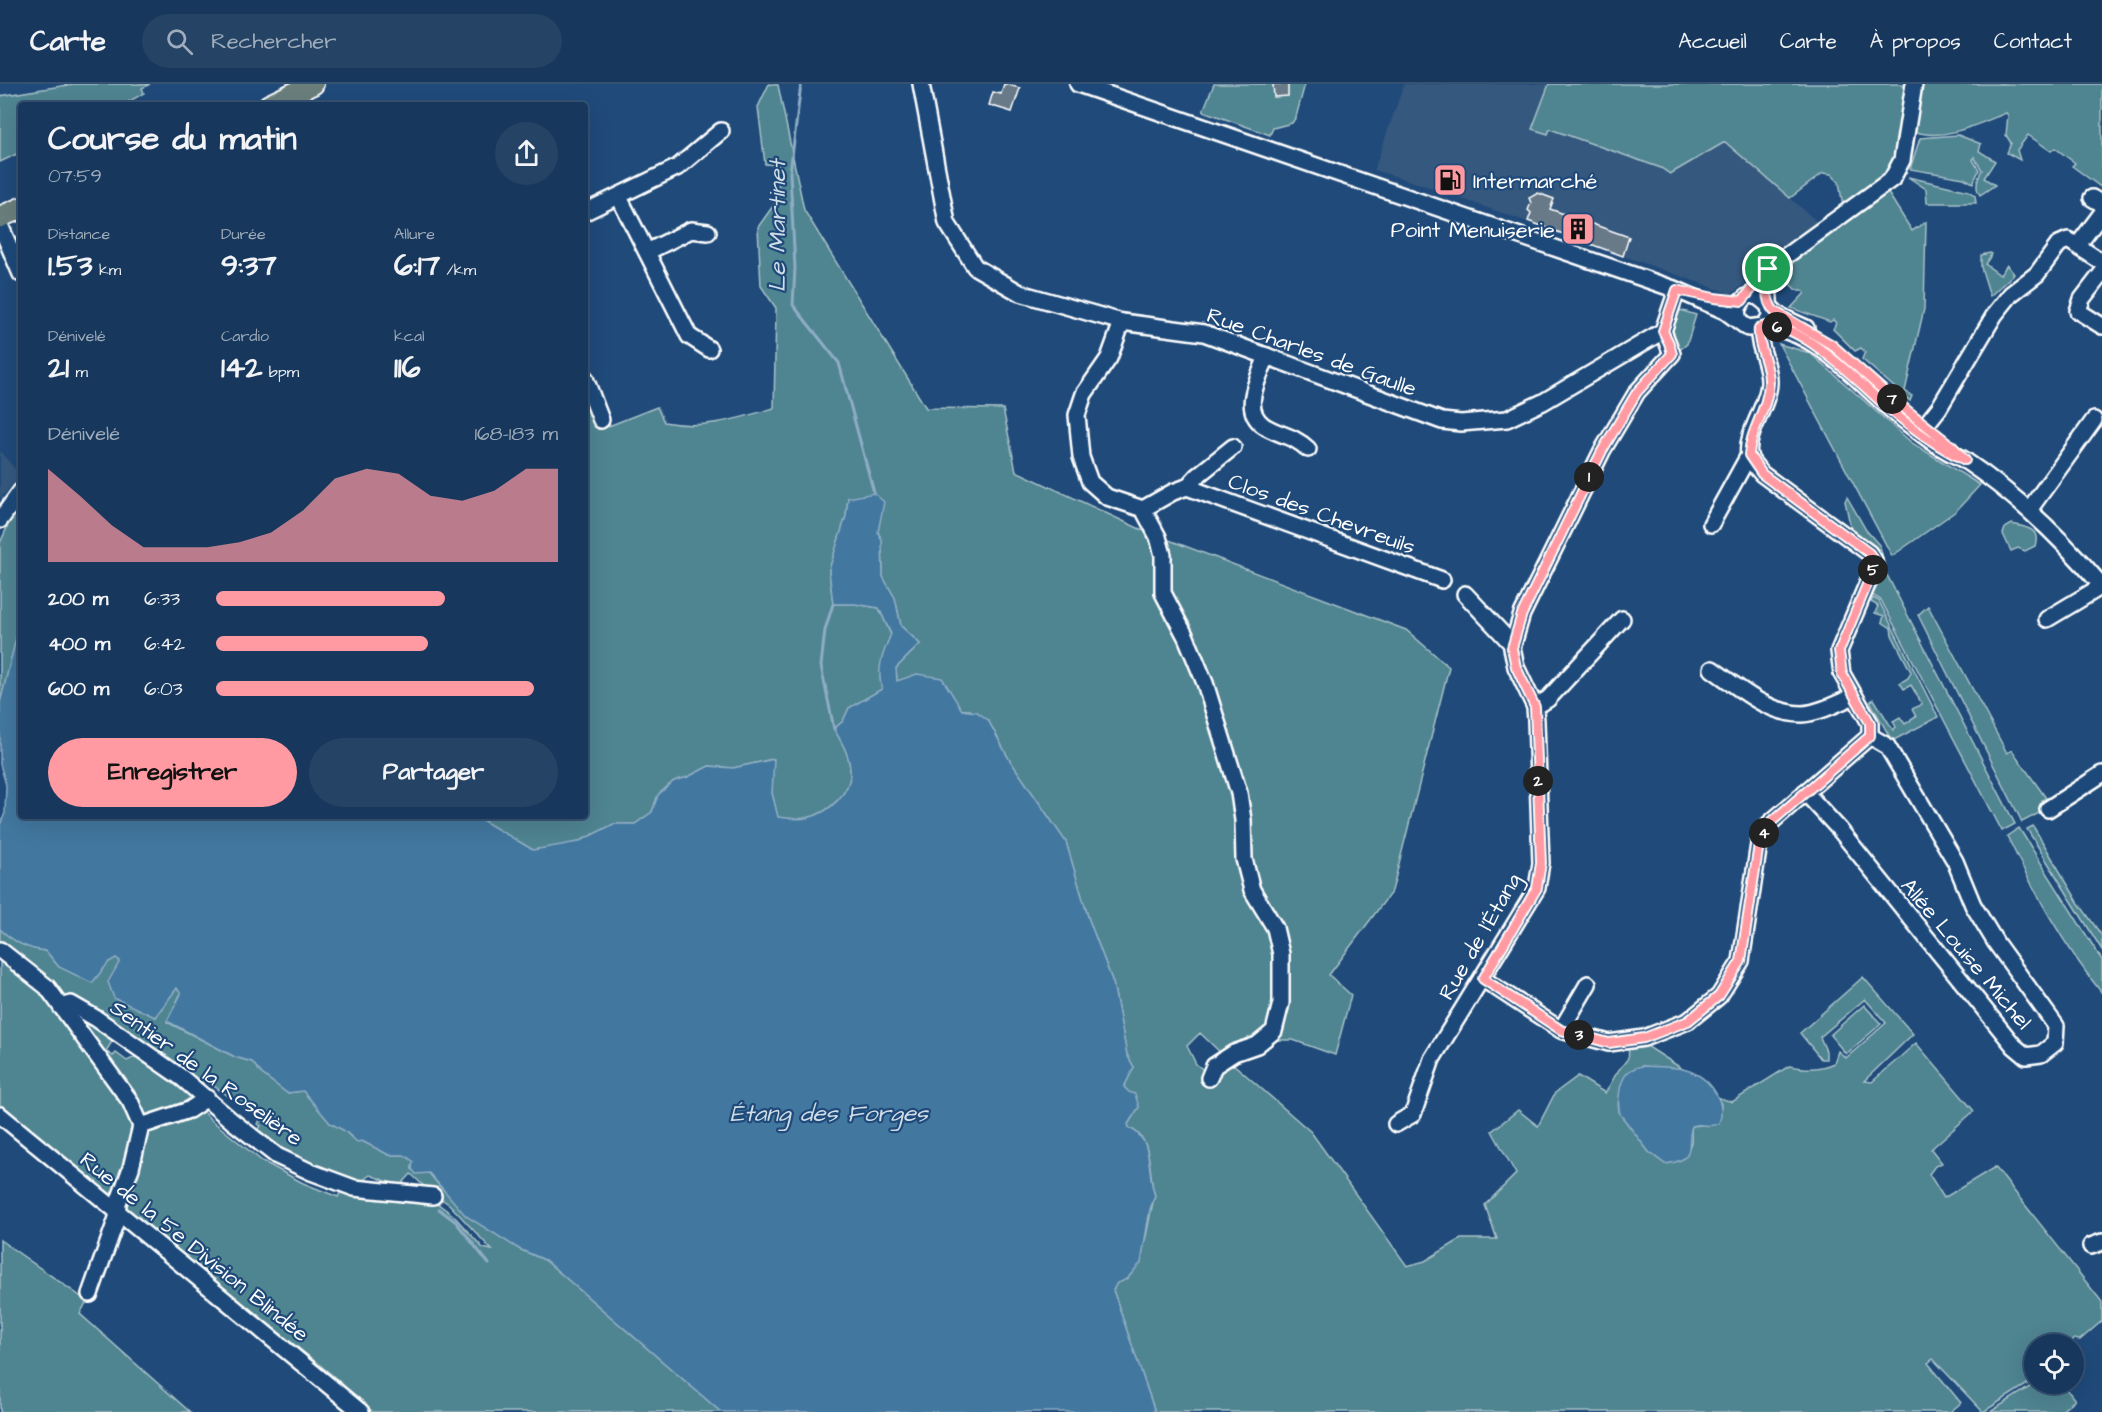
<!DOCTYPE html>
<html lang="fr">
<meta charset="utf-8">
<style>
:root{--surface:#17385c;--page:#244365;--text:#f1f3f6;--muted:#9eacbb;--line:#365272;--accent:#ff9aa2}
body{margin:0;font-family:"Architects Daughter",sans-serif;background:var(--page);color:var(--text);height:100vh;display:flex;flex-direction:column;font-size:22px;white-space:nowrap}
*{box-sizing:border-box;margin:0}
p{font-size:20px;color:var(--muted)}
.icon{flex:none;width:33px;height:33px;fill:none;stroke:currentColor;stroke-width:2;stroke-linecap:round;stroke-linejoin:round}
.map{position:relative;flex:1;overflow:hidden}
.panel{position:absolute;left:18px;top:18px;width:570px;height:717px;display:flex;flex-direction:column;background:var(--surface);border-radius:6px;box-shadow:0 6px 24px #0002,0 0 0 2px var(--line)}
.panel>*{flex:none}
.controls{position:absolute;left:2024px;top:1250px;display:grid;gap:12px}
.controls a{display:grid;place-items:center;width:60px;height:60px;border-radius:50%;background:var(--surface);box-shadow:0 6px 24px #0002,0 0 0 2px var(--line);font-size:30px}
.pin{position:absolute;display:grid;place-items:center;width:51px;height:51px;color:#fff;margin:-26px;border:3px solid #fff;border-radius:50%;box-shadow:0 2px 6px #0007}
.km{position:absolute;width:30px;height:30px;margin:-15px;border-radius:50%;background:#222;color:#fff;font-size:16px;line-height:30px;text-align:center}
.round{display:grid;place-items:center;flex:none;width:63px;height:63px;border-radius:32px;background:var(--page)}
.headline{display:flex;align-items:center;justify-content:space-between;height:102px;padding:0 30px}
h1{font-size:33px;font-weight:700;line-height:45px}
.stats{display:grid;grid-template-columns:repeat(3,1fr);gap:9px;height:102px;padding:6px 30px}
.stats div{display:grid;align-content:center}
.stats b{font-size:30px;font-weight:700}
.stats small{font-size:16px;font-weight:400}
.stats p{font-size:16px}
.chart{height:168px;padding:12px 30px}
.chart p{display:flex;justify-content:space-between}
.chart svg{width:100%;height:108px;margin-top:6px;fill:var(--accent);opacity:.7}
.cta{display:flex;gap:12px;margin-top:auto;padding:12px 30px}
.cta a{flex:1;height:69px;border-radius:36px;background:var(--accent);color:#111;font-size:24px;font-weight:700;line-height:69px;text-align:center}
.cta a+a{background:var(--page);color:var(--text)}
ul{padding:0 30px;list-style:none;font-size:20px}
li{display:grid;grid-template-columns:96px 72px 1fr;align-items:center;height:45px}
li i{height:15px;border-radius:8px;background:var(--accent)}
header{display:flex;align-items:center;gap:36px;box-sizing:border-box;height:84px;padding:0 30px;background:var(--surface);border-bottom:2px solid var(--line)}
header strong{font-size:28px}
nav{display:flex;gap:33px;margin-inline-start:auto;font-size:21px}
.search{width:420px;height:54px;background:var(--page);display:flex;align-items:center;gap:15px;box-sizing:border-box;padding:0 21px;border-radius:33px;color:var(--muted);font-size:22px}
.map>svg:first-child{display:block}
</style>
<header>
<strong>Carte</strong>
<div class="search"><svg class="icon" aria-label="search" viewBox="0 0 24 24"><circle cx="10" cy="10" r="6"/><path d="M15 15l6 6"/></svg>Rechercher</div>
<nav><a>Accueil</a><a>Carte</a><a>À propos</a><a>Contact</a></nav>
</header>
<div class="map">
<svg width="2102" height="1328" viewBox="0 0 2102 1328">
<rect width="100%" height="100%" fill="#1f4a7a"/>
<filter id="ink" filterUnits="userSpaceOnUse"><feTurbulence type="fractalNoise" baseFrequency=".0167" numOctaves="2"/><feDisplacementMap in="SourceGraphic" scale="12" xChannelSelector="R" yChannelSelector="G"/><feConvolveMatrix kernelMatrix="1 2 1 2 8 2 1 2 1" color-interpolation-filters="sRGB"/></filter>
<g filter="url(#ink)">
<g fill="#35587e">
<polygon points="1404,0 1568,0 1725,58 1820,140 1731,210 1420,100 1374,86"/>
<polygon points="0,367 20,391 0,415"/>
</g>
<g fill="#508491" stroke="#a8c2c8" stroke-width="1.5">
<polygon points="74,0 150,0 142,4 144,9 123,21 21,21 21,68 0,78 0,12"/>
<path d="M769,0L778,1L804,126L926,324L1003,325L1016,387L1140,445L1406,546L1449,583L1392,807L1329,891L1351,911L1335,971L1293,956H1241L1223,971L1200,949L1187,962L1196,980L1206,988L1231,978L1311,1048L1407,1182L1425,1177L1461,1155H1497L1485,1121L1516,1090L1492,1047L1518,1026L1538,1042L1555,1009L1578,992L1605,1009C1610,1002 1613,994 1618,987C1623,978 1631,977 1628,965L1647,962L1684,986L1642,982C1629,996 1613,1010 1620,1030L1649,1068L1665,1080C1677,1079 1688,1071 1691,1058C1692,1052 1690,1048 1692,1042L1719,1039L1721,1020L1717,1013L1732,1018L1789,982C1806,985 1818,986 1834,979L1838,967L1846,974L1886,939L1865,915L1820,953L1826,967V975H1821L1800,949L1863,893L1913,950L1864,997L1872,998L1916,959L1974,1027L1931,1065L1942,1079L1935,1082L1929,1090L1944,1114L1995,1083L2102,1218V1237L2080,1256L2074,1255L2070,1260H2034V1296L1983,1328L1933,1275L1928,1279L1961,1319L1950,1328H1155L1113,1206L1117,1199C1147,1192 1146,1136 1155,1112C1147,1089 1155,1054 1129,1044L1128,1040L1139,1023L1124,1003L1134,983L1127,971L1113,899L1089,836L1066,758L1009,675L988,636L969,626H962L897,598L896,584L920,560L901,542L895,514L883,493L882,457L878,448L848,414L846,432L829,486L833,520H855L879,524L891,551C884,566 877,587 882,605L849,624L843,637L834,645C841,657 849,670 850,684C853,708 829,729 807,734C798,736 787,734 778,734L772,709L773,675L733,684L709,682L688,693L674,697L658,711L652,728L635,740H614L578,758L561,762L533,766L475,732H585V315L601,345L657,323L664,338C703,346 737,335 774,324L776,224L761,202L758,143L778,115L779,81L765,80L758,23Z"/>
<polygon points="1214,0 1305,0 1296,33 1292,39 1273,44 1270,51 1203,27"/>
<polygon points="1549,0 1911,0 1890,88 1843,123 1839,98 1831,90 1823,89 1790,114 1725,58 1670,90 1661,84 1550,45 1548,50 1532,45"/>
<path d="M1919,0H2102V104L2072,82L2075,79L2055,64L2051,67L2028,51L2017,66L2020,76L2007,69L2011,59L2006,51L2008,31L2006,29C1978,40 1943,58 1913,47Z"/>
<path d="M1958,51L1981,60L1979,67L1995,77L1984,94L1995,101L1980,111C1974,103 1978,94 1982,86L1974,73L1973,76L1979,86L1973,99L1964,94L1910,85L1920,54Z"/>
<polygon points="1908,93 1969,107 1975,112 1976,119 1927,119 1926,105"/>
<polygon points="1888,109 1912,147 1926,138 1924,225 1905,307 1912,312 1910,317 1862,275 1865,268 1861,264 1855,267 1833,245 1836,239 1833,236 1830,238 1791,224 1805,209 1802,206 1796,206 1778,188 1819,155"/>
<polygon points="1990,169 1992,170 1985,180 2000,191 2007,181 2014,190 1990,212 1981,183 1981,171"/>
<polygon points="1680,226 1696,231 1687,260 1678,267 1670,243"/>
<polygon points="1779,260 1810,269 1912,359 1980,401 1956,427 1892,472"/>
<polygon points="1847,413 1866,446 1880,462 1887,491 2015,740 2002,747 1881,516 1872,511 1877,502 1874,498 1880,477 1878,466 1851,445 1845,417"/>
<polygon points="21,424 21,535 0,619 0,459 10,437"/>
<path d="M2012,440C2025,443 2041,444 2035,462L2025,467L2018,464L2011,467L2003,450L2005,444Z"/>
<polygon points="1873,514 1879,517 1938,633 1892,657 1871,619 1871,617 1874,615 1893,646 1896,643 1893,637 1900,633 1905,640 1916,633 1912,625 1922,620 1911,601 1904,605 1900,599 1908,594 1911,588 1892,551 1891,544 1882,538 1884,532 1875,529 1878,522 1871,518"/>
<polygon points="1928,522 2007,669 2012,666 2046,714 2042,716 2046,723 2045,726 2022,738 1918,531"/>
<polygon points="2033,742 2078,818 2102,852 2102,866 2027,745"/>
<path d="M2019,744L2102,876V909C2063,861 2034,807 2007,752Z"/>
<path d="M0,845C14,858 27,865 46,867L59,883L109,878L115,873L120,877L156,933L176,904L181,909L167,938L235,973L252,978L262,990L287,1009L303,1007L330,1039L345,1047L353,1055L362,1057L389,1071H405L413,1077L412,1085L429,1089L442,1105L519,1165L545,1176L721,1328H373L331,1290L0,1025V876L10,881L115,953L106,967L113,972L116,969L127,977L141,970L148,975L149,981L190,1012L210,1035L262,1077L303,1099L338,1113L342,1105L430,1114L453,1131L483,1164L492,1166L450,1121L426,1104L411,1090L400,1102L370,1091L359,1099C323,1089 286,1071 257,1047L261,1042L258,1040L261,1034L206,997L201,1000L69,913L62,914L0,861Z"/>
<polygon points="1864,921 1881,940 1846,970 1830,951"/>
<polygon points="0,1156 87,1217 80,1230 190,1328 0,1328"/>
<polygon points="2036,1299 2062,1299 2075,1316 2060,1328 1990,1328"/>
</g>
<g fill="#42779f" stroke="#8eadc5" stroke-width="1.5">
<path d="M874,409L884,418L878,448L882,457L883,493L895,514L901,542L920,560L896,584L897,597L917,590L942,594L962,626L977,628L988,636L1009,675L1066,758L1089,836L1113,899L1127,971L1134,983L1124,1003L1129,1008L1135,1010L1139,1023L1128,1040L1129,1044C1155,1055 1146,1088 1155,1112L1150,1125L1141,1179C1132,1187 1130,1196 1117,1199L1113,1206L1155,1328H721L545,1176L519,1165L466,1132L429,1089L416,1090L412,1085L413,1077L404,1071H389L362,1057L357,1058L345,1047L330,1039L303,1007L287,1009L262,990L252,978L235,973L167,937L181,910L177,904L155,933L114,914L108,898L120,877L116,874L109,878L92,899L59,883L46,867C27,865 14,858 0,845V741L5,729L6,701L0,680V619L21,535V732H475L533,766L578,758L614,740H635L652,728L658,711L674,697L688,693L709,682L733,684L774,675L772,709L778,733C787,734 798,736 807,734C829,729 853,708 850,684C849,670 841,657 834,645L843,637L849,624L882,605C876,584 883,569 891,550L879,524L855,520H833L829,486L846,432L848,414Z"/>
<path d="M1642,982C1658,983 1680,982 1694,989C1712,997 1727,1020 1719,1039C1710,1045 1702,1038 1692,1042C1685,1062 1699,1076 1665,1080L1649,1068L1620,1030C1617,1019 1619,997 1628,988C1631,985 1638,983 1642,982Z"/>
</g>
<g fill="none" stroke-linecap="round" stroke-linejoin="round">
<g stroke="#8eadc5" stroke-width="3">
<polyline points="801,0 790,89 795,184 793,221 839,279 874,409"/>
<polyline points="833,520 825,546 821,582 834,645"/>
<polyline points="439,1125 456,1138 489,1180"/>
</g>
</g>
<g fill="#687988" stroke="#fff" stroke-width="1.5">
<polygon points="1004,0 1020,4 1012,28 989,21 993,8 1001,10"/>
<polygon points="1273,0 1288,0 1288,12 1274,13"/>
<polygon points="1538,109 1554,115 1550,125 1629,153 1623,172 1528,137 1531,129 1528,126 1531,119 1529,114"/>
</g>
<g fill="none" stroke-linecap="round" stroke-linejoin="round">
<defs>
<g id="minor">
<polyline points="921,0 947,139 975,183 1020,209 1122,238 1204,249 1442,337 1461,339 1507,335 1543,318 1663,247 1677,206"/>
<polyline points="1078,0 1677,206 1725,227 1748,244 1764,242 1770,233 1768,197 1775,179"/>
<polyline points="619,113 689,252 709,265"/>
<polyline points="2092,114 2102,120"/>
<polyline points="585,128 678,83 721,47"/>
<polyline points="0,141 21,190"/>
<polyline points="2078,161 2102,129"/>
<polyline points="647,168 691,146 708,148"/>
<polyline points="1768,185 1892,95 1902,76 1914,0"/>
<polyline points="2102,189 2082,215 2078,227 2102,242"/>
<polyline points="1122,238 1109,274 1084,310 1077,331 1081,373 1090,398 1107,413 1143,425 1158,453 1163,471 1163,509 1186,553 1205,599 1239,709 1243,736 1244,775 1252,806 1275,844 1281,870 1281,919 1274,947 1257,961 1234,969 1214,982 1209,994"/>
<path d="M1740,238C1737,231 1736,225 1741,219C1754,199 1768,224 1779,231C1788,236 1797,240 1806,244"/>
<path d="M1764,242C1823,248 1861,304 1906,338C1919,348 1932,359 1947,367C1954,371 1961,373 1967,378C2019,413 2062,455 2102,502"/>
<path d="M1759,244C1757,262 1770,280 1769,299C1768,322 1745,350 1749,371C1750,378 1758,385 1762,390L1869,469L1874,476V484L1839,567L1842,590L1870,639V652"/>
<path d="M1267,272C1260,292 1240,324 1263,341C1277,351 1292,350 1308,365"/>
<polyline points="585,294 601,336"/>
<polyline points="1920,348 1939,324 1995,230 2011,210 2037,190 2059,160 2068,156 2102,178"/>
<polyline points="1187,403 1197,392 1233,363"/>
<polyline points="1143,425 1173,408 1187,403 1442,496"/>
<polyline points="2029,426 2094,336"/>
<polyline points="0,436 21,407"/>
<polyline points="1711,440 1749,371"/>
<polyline points="1465,510 1513,561"/>
<polyline points="2047,535 2102,502"/>
<path d="M1712,585C1738,603 1768,630 1802,630C1819,629 1838,619 1854,612"/>
<polyline points="1535,623 1548,615 1622,535"/>
<polyline points="1805,708 1839,745 2014,962 2026,972 2041,970 2055,959 2056,942 1996,859 1973,821 1955,777 1887,662 1870,652"/>
<polyline points="2048,725 2102,690"/>
<polyline points="0,866 47,903 130,1017 141,1042 131,1084 118,1119 117,1134 90,1210"/>
<polyline points="1483,895 1561,946 1609,959 1644,954 1688,937 1719,912 1741,877 1759,760 1769,740 1870,652"/>
<polyline points="61,923 71,920 97,935 182,994 232,1037 277,1072 311,1088 354,1104 433,1112"/>
<polyline points="1561,946 1588,900"/>
<polyline points="0,1031 361,1328"/>
<polyline points="1396,1040 1413,1030 1432,975 1537,804 1541,779 1536,637 1535,623 1516,583 1512,564 1522,530 1602,367 1637,308 1672,270 1663,247"/>
<polyline points="141,1042 189,1026 207,1014"/>
<polyline points="2091,1162 2102,1158"/>
</g>
<g id="major">
<polyline points="269,21 313,0"/>
<polyline points="0,133 21,124"/>
</g>
</defs>
<use href="#minor" stroke="#fff" stroke-width="20"/>
<use href="#major" stroke="#fff" stroke-width="24"/>
<use href="#minor" stroke="#1f4a7a" stroke-width="15"/>
<use href="#major" stroke="#6b7f7c" stroke-width="20"/>
</g>
</g>
<g fill="none" stroke-linecap="round" stroke-linejoin="round" filter="url(#ink)">
<defs>
<path id="route" d="M1775,178C1768,195 1762,212 1774,227L1832,261L1894,316L1953,363L1965,376C1937,363 1912,344 1888,324C1864,304 1793,228 1759,244C1757,263 1770,280 1769,299C1768,325 1750,346 1749,371L1762,390L1869,469L1874,476V484L1839,567L1842,590L1870,639V652L1769,740L1759,760L1741,877L1719,912L1688,937L1644,954L1609,959L1561,946L1483,895L1537,804L1541,779L1535,623L1516,583L1512,564L1522,530L1602,367L1637,308L1672,270L1669,259L1663,247L1677,206L1714,214L1742,217L1768,185Z"/>
</defs>
<use href="#route" stroke="#fff" stroke-width="12"/>
<use href="#route" stroke="#ff9aa2" stroke-width="8"/>
</g>
<defs>
<symbol id="fuel-square" viewBox="-11 -11 22 22"><rect x="-9" y="-9" width="18" height="18" rx="4" fill="#ff9aa2" stroke="#1f4a7a"/><path d="M-5.5-6h7V0h2V4h1.3V-2.5L3-4.5l.8-.8L6-3V5H2.5V1h-1V6h-7ZM-4.2-4.7v3.2H.2V-4.7Z" fill="#111"/></symbol>
<symbol id="building-square" viewBox="-11 -11 22 22"><rect x="-9" y="-9" width="18" height="18" rx="4" fill="#ff9aa2" stroke="#1f4a7a"/><path d="M-4-6H4V6H1V3H-1V6H-4ZM-2.5-4.3h1.7v1.8h-1.7ZM.8-4.3h1.7v1.8H.8ZM-2.5-1h1.7V.8h-1.7ZM.8-1h1.7V.8H.8Z" fill="#111"/></symbol>
</defs>
<g fill-rule="evenodd">
<use href="#fuel-square" x="1431" y="77" width="38" height="38"/>
<use href="#building-square" x="1559" y="126" width="38" height="38"/>
</g>
<g text-anchor="middle" stroke-width="4.5" stroke-linejoin="round" paint-order="stroke">
<g font-size="22" fill="#fff" stroke="#1f4a7a" text-anchor="start">
<text x="1473" y="104">Intermarché</text>
<text x="1555" y="153" text-anchor="end">Point Menuiserie</text>
</g>
<g font-size="22" fill="#fff" stroke="#1f4a7a">
<text transform="translate(1312 267) rotate(20)" y="8">Rue Charles de Gaulle</text>
<text transform="translate(1322 429) rotate(20)" y="8">Clos des Chevreuils</text>
<text transform="translate(1479 852) rotate(-60)" y="8">Rue de l'Étang</text>
<text transform="translate(1967 869) rotate(50)" y="8">Allée Louise Michel</text>
<text transform="translate(207 988) rotate(36)" y="8">Sentier de la Roselière</text>
<text transform="translate(195 1162) rotate(39)" y="8">Rue de la 5e Division Blindée</text>
</g>
<g font-size="24" font-style="italic" fill="#d0dde7" stroke="#1f4a7a">
<text transform="translate(777 142) rotate(-90)" y="8">Le Martinet</text>
<text x="829" y="1037">Étang des Forges</text>
</g>
</g>
</svg>
<div class="controls">
<a><svg class="icon" aria-label="locate" viewBox="0 0 24 24"><circle cx="12" cy="12" r="6"/><path d="M12 2v4M12 18v4M2 12h4M18 12h4"/></svg></a>
</div>
<div class="pin" style="left:1768px;top:185px;background:#1e9e55"><svg class="icon" aria-label="arrive" viewBox="0 0 24 24"><path d="M6 21V4h12l-3 4 3 4H6"/></svg></div>
<b class="km" style="left:1589px;top:393px">1</b>
<b class="km" style="left:1538px;top:697px">2</b>
<b class="km" style="left:1579px;top:951px">3</b>
<b class="km" style="left:1764px;top:749px">4</b>
<b class="km" style="left:1873px;top:486px">5</b>
<b class="km" style="left:1777px;top:243px">6</b>
<b class="km" style="left:1892px;top:315px">7</b>
<section class="panel">
<div class="headline"><div><h1>Course du matin</h1><p>07:59</p></div><a class="round"><svg class="icon" aria-label="share" viewBox="0 0 24 24"><path d="M12 15V3M7 8l5-5 5 5M5 13v7h14v-7"/></svg></a></div>
<div class="stats">
<div><p>Distance</p><b>1.53<small> km</small></b></div>
<div><p>Durée</p><b>9:37</b></div>
<div><p>Allure</p><b>6:17<small> /km</small></b></div>
</div>
<div class="stats">
<div><p>Dénivelé</p><b>21<small> m</small></b></div>
<div><p>Cardio</p><b>142<small> bpm</small></b></div>
<div><p>kcal</p><b>116</b></div>
</div>
<div class="chart"><p><span>Dénivelé</span>168–183 m</p>
<svg viewBox="0 0 160 44" preserveAspectRatio="none"><path d="M0 44V6L10 17L20 29L30 38L40 38L50 38L60 36L70 32L80 23L90 10L100 6L110 8L120 17L130 19L140 15L150 6L160 6V44z"/></svg>
</div>
<ul>
<li><b>200 m</b>6:33<i style="width:67%"></i></li>
<li><b>400 m</b>6:42<i style="width:62%"></i></li>
<li><b>600 m</b>6:03<i style="width:93%"></i></li>
</ul>
<div class="cta"><a>Enregistrer</a><a>Partager</a></div>
</section>
</div>
